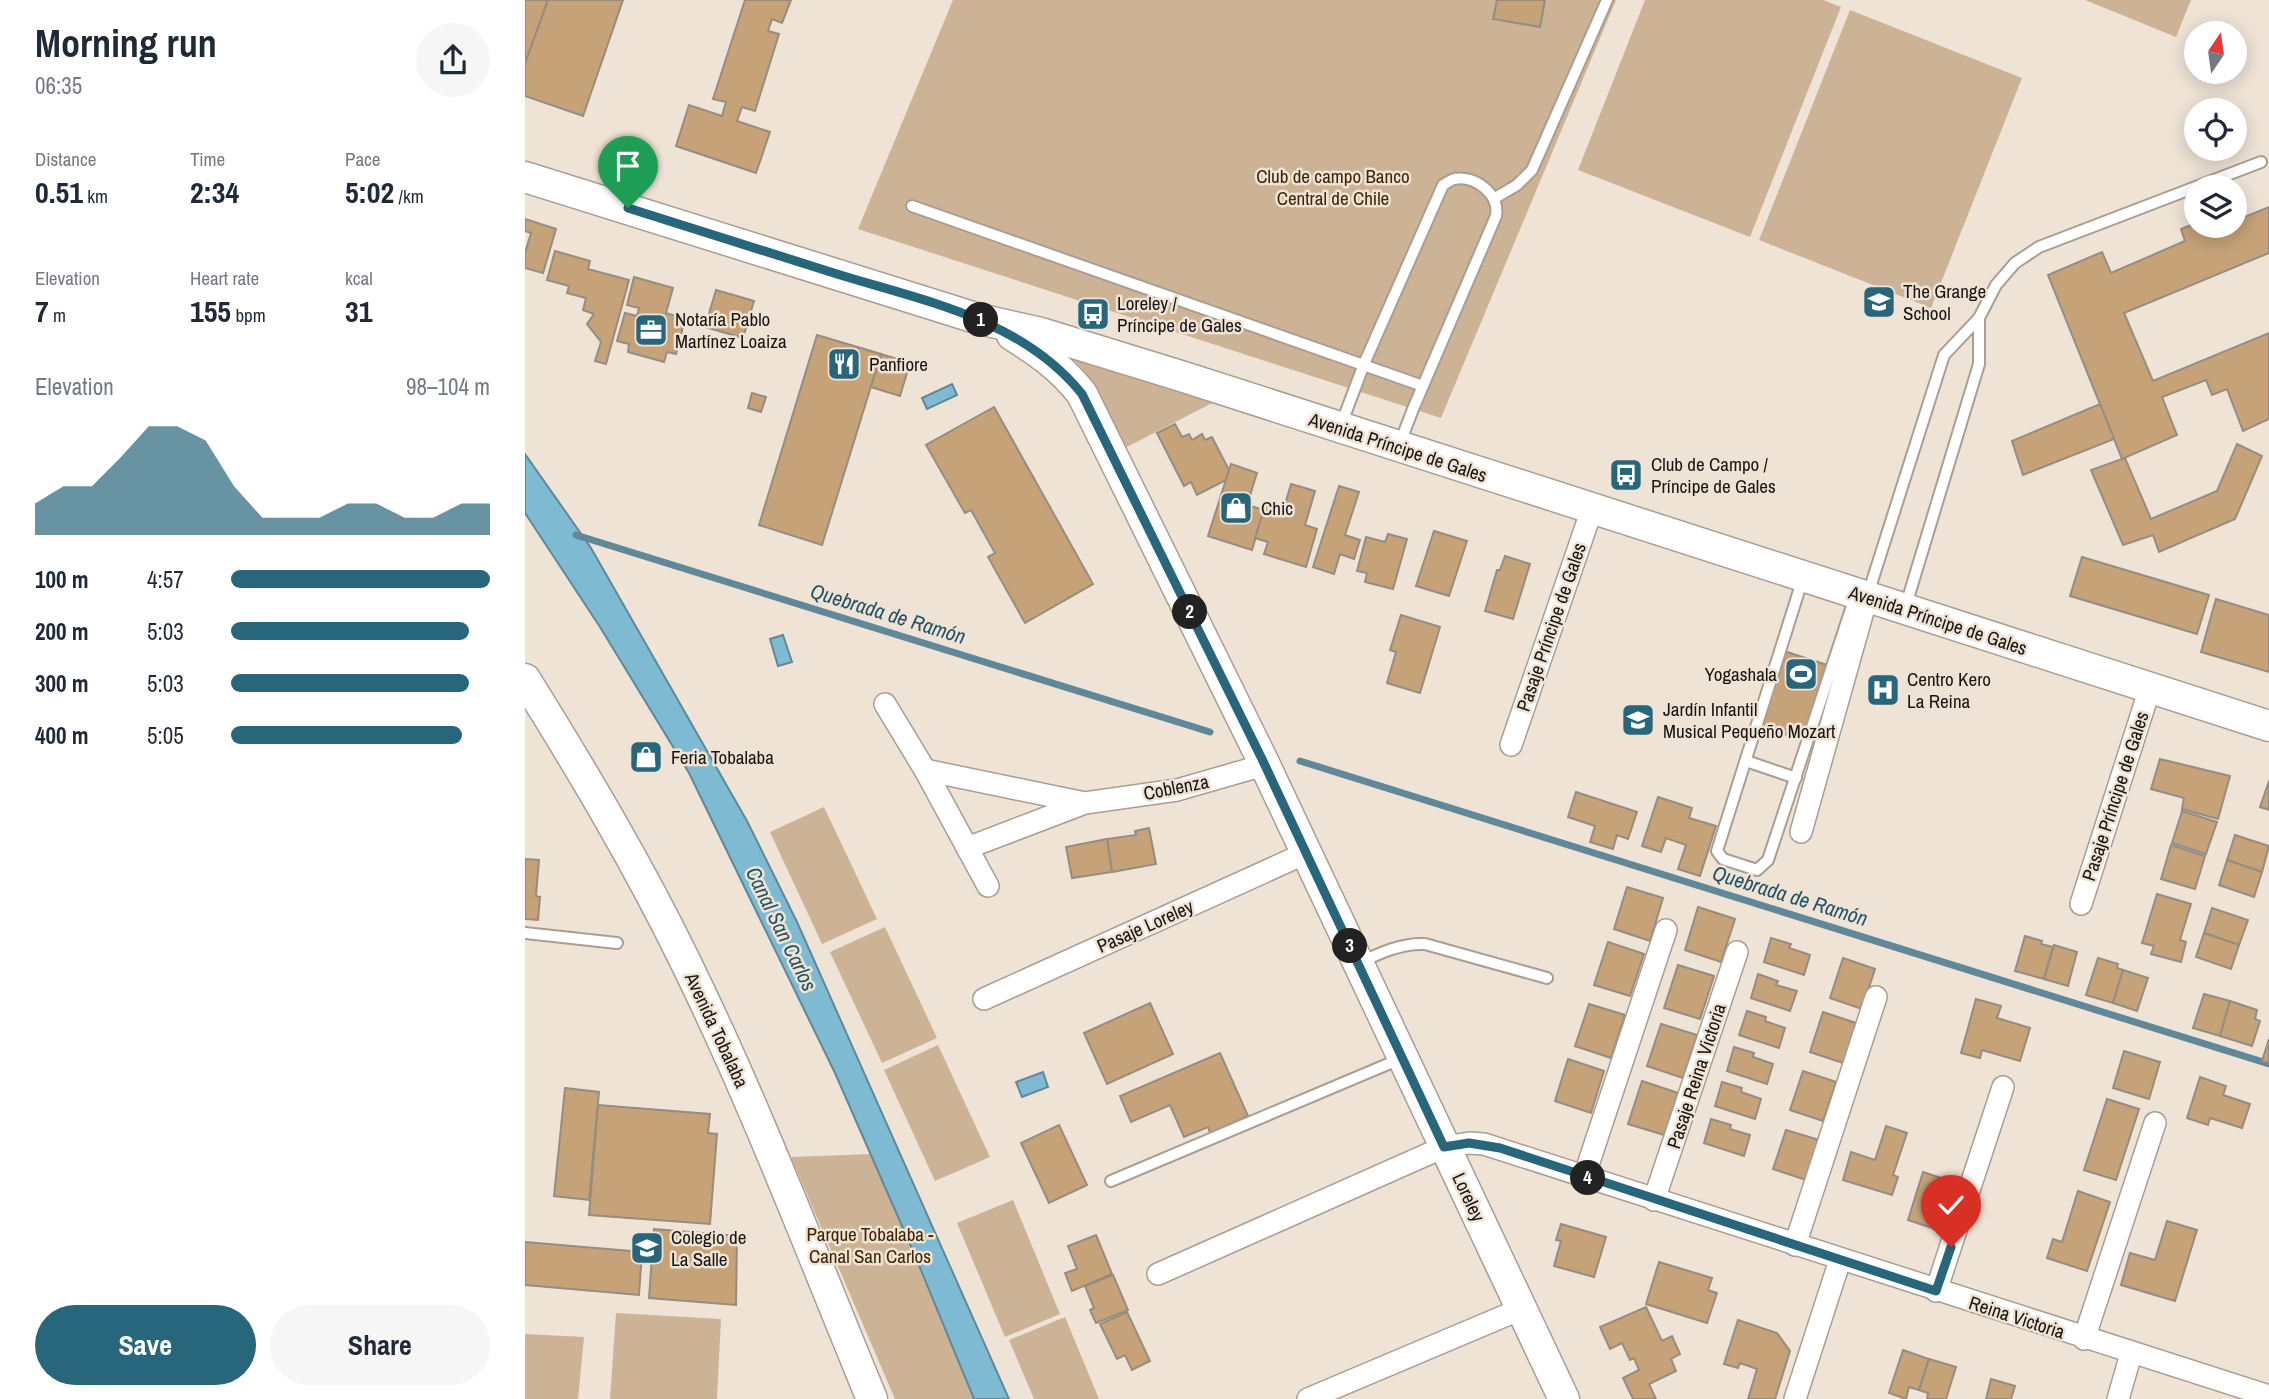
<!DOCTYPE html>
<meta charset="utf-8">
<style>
:root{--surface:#fff;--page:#f6f6f7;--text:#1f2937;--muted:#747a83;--accent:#28667c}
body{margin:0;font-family:"Archivo Narrow",sans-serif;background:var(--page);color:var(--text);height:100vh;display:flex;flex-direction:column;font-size:26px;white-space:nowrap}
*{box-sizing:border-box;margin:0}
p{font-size:23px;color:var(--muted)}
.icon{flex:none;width:38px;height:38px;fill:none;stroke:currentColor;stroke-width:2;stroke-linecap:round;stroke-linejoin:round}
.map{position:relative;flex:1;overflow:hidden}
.panel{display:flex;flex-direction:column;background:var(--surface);width:525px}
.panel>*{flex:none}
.needle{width:46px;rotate:13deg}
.buttons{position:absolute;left:1659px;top:21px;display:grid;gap:14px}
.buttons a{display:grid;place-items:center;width:63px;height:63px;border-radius:50%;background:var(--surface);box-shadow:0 4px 18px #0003;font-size:35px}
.pin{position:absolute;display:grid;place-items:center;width:60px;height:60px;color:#fff;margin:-72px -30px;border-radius:50% 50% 50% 0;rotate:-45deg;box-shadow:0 0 7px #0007}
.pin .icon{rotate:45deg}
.km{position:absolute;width:35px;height:35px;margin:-18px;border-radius:50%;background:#222;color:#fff;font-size:19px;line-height:35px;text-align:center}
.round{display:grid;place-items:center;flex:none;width:74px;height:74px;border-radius:37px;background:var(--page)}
.summary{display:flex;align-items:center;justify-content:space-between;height:119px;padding:0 35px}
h1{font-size:38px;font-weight:800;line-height:52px}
.stats{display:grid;grid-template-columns:repeat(3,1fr);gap:10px;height:119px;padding:7px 35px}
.stats div{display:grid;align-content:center}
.stats b{font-size:30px;font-weight:800}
.stats small{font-size:19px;font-weight:400}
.stats p{font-size:19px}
.chart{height:196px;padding:14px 35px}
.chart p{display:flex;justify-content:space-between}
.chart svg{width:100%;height:126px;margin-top:7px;fill:var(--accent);opacity:.7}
.cta{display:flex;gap:14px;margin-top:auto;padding:14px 35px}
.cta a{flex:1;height:80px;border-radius:42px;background:var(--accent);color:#fff;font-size:28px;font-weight:800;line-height:80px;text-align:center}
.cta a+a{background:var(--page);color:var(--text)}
ul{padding:0 35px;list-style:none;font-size:23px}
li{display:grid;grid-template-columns:112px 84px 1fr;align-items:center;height:52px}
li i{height:18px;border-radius:9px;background:var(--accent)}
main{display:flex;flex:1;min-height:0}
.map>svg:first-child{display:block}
</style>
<main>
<section class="panel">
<div class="summary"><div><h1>Morning run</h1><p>06:35</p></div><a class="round"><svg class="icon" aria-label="share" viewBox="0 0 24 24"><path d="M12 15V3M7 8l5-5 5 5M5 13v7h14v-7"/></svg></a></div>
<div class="stats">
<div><p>Distance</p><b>0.51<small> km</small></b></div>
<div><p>Time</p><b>2:34</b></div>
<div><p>Pace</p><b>5:02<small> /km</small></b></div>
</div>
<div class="stats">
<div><p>Elevation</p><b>7<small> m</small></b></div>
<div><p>Heart rate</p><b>155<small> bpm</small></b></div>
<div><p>kcal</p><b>31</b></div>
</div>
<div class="chart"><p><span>Elevation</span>98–104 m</p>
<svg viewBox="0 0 160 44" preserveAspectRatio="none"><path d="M0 44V33L10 27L20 27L30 17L40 6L50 6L60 11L70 27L80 38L90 38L100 38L110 33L120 33L130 38L140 38L150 33L160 33V44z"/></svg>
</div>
<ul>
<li><b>100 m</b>4:57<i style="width:100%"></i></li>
<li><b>200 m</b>5:03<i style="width:92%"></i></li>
<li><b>300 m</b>5:03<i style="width:92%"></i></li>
<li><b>400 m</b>5:05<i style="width:89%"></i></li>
</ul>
<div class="cta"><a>Save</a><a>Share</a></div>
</section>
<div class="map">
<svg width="1744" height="1399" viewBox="0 0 1744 1399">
<rect width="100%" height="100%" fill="#efe3d6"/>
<g fill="#ccb396">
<polygon points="428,0 1091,0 916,418 333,229"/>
<polygon points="1120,0 1298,0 1316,7 1225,237 1053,170"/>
<polygon points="1560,0 1666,0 1651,37"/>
<polygon points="1325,10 1497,78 1406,308 1234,240"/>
<path d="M545,356L689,402L600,448C585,416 572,380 545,356Z"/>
<polygon points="299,807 352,919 297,944 245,832"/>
<polygon points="360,927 412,1038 357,1063 305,952"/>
<polygon points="413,1045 465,1157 410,1181 359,1070"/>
<polygon points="346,1154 449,1399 370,1399 266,1157"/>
<polygon points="488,1200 535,1314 480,1337 432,1223"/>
<polygon points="91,1313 196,1319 192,1399 85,1399"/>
<polygon points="540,1317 574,1399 509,1399 484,1340"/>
<polygon points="0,1334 59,1337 53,1399 0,1399"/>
</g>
<g fill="#7ebad2" stroke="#608898" stroke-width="2">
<polygon points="427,384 432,395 402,409 397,398"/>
<polygon points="0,454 66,548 222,821 272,922 484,1399 449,1399 388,1251 310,1073 164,773 75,627 0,513"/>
<polygon points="258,635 267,662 253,666 245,639"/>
<polygon points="518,1072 523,1087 497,1097 491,1082"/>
</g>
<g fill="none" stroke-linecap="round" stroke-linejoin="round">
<g stroke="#608898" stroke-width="7">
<polyline points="51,535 685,732"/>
<polyline points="775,761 1744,1064"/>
</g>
</g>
<g fill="#c6a278" stroke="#968c80" stroke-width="2">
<polygon points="0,0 23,0 0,64"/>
<polygon points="23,0 98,0 58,116 0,96 0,64"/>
<polygon points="220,0 266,0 257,23 247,19 243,31 254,34 230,111 217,107 212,121 245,132 231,173 151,146 164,105 197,116 201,102 188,99"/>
<polygon points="972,0 1020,0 1015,27 968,19"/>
<polygon points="1744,207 1744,253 1599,313 1628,381 1744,333 1744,419 1718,431 1702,389 1687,395 1681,380 1637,397 1652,435 1597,459 1523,275 1577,252 1586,273 1660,241 1656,229 1671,223 1671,226 1688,226 1690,230 1700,226 1710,226 1710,221"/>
<polygon points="0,219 31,229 18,273 0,268 0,253 6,233 0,231"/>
<polygon points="30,251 65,261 63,269 104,280 81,364 70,361 76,342 62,324 69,314 58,310 61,298 42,293 44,286 22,280"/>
<polygon points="109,277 148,288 141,313 160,319 151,354 142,352 139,362 103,352 104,344 92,341 100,313 112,316 114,308 102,305"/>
<polygon points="191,290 229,301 218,338 180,327"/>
<polygon points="292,335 356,354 297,545 234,525"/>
<polygon points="356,354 385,363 375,396 346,387"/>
<polygon points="227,393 241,397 236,412 223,408"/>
<polygon points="1575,404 1589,439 1498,475 1487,441"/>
<polygon points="469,407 568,584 500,623 463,557 470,553 446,510 440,513 401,445"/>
<polygon points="650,424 657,437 664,434 667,440 677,434 680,440 687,437 704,470 701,480 672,495 666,482 659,486 632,433"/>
<polygon points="1712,444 1737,456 1710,519 1634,552 1628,535 1598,545 1566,470 1600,458 1626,519 1692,491"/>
<polygon points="706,464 732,473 722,505 739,510 727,550 683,536"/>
<polygon points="766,484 790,491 780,525 792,529 781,567 739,554 743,542 730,538 741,503 759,508"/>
<polygon points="814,486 834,492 820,535 835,540 829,559 815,554 809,574 788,567"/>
<polygon points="909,531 942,541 924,596 891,586"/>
<polygon points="863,534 882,539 868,589 840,582 842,573 832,571 841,537 860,542"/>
<polygon points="980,556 1005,564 988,619 960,611 972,570 975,570"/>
<polygon points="1557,557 1684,595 1672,634 1545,596"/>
<polygon points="1691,599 1744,615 1744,672 1676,652"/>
<polygon points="876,615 915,627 895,693 862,683 871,652 865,650"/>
<polygon points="1259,651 1305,666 1281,741 1235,726"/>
<polygon points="1635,759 1705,776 1693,819 1657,809 1659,798 1626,789"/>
<polygon points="1744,781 1744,810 1735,807"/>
<polygon points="1051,792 1112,812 1103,839 1092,835 1088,849 1065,842 1070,826 1043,817"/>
<polygon points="1133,797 1167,808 1164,818 1191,826 1175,876 1153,869 1161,845 1141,838 1136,852 1117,846"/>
<polygon points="1657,811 1692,822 1681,854 1647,843"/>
<polygon points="624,828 631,864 587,872 582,839 611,835 610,831"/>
<polygon points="1710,835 1744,846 1737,872 1702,860"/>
<polygon points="582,839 587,872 547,878 541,847"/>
<polygon points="1646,845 1680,856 1670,889 1636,879"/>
<polygon points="0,859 14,860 11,896 15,897 13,920 0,919"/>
<polygon points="1702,860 1737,872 1729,897 1694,885"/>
<polygon points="1102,887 1138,898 1125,941 1089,929"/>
<polygon points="1632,894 1666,904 1655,940 1661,942 1656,962 1626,954 1629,946 1617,943"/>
<polygon points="1173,907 1210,919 1196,962 1160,950"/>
<polygon points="1687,908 1723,920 1714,945 1679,933"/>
<polygon points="1679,933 1714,945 1706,969 1671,957"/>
<polygon points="1500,936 1517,941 1516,944 1528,947 1519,979 1490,971"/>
<polygon points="1246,938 1266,944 1264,948 1285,955 1279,975 1239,962"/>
<polygon points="1083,942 1119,954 1105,996 1069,985"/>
<polygon points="1529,945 1552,952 1543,986 1519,979"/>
<polygon points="1318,958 1350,969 1337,1009 1305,998"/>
<polygon points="1573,958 1593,964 1592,968 1598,970 1588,1003 1561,995"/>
<polygon points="1153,965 1189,976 1175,1019 1139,1008"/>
<polygon points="1598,970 1623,978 1612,1011 1588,1003"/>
<polygon points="1233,974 1253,981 1251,985 1272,991 1265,1011 1226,998"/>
<polygon points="1679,994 1705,1001 1695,1036 1668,1028"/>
<polygon points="1451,999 1476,1006 1472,1018 1505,1028 1495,1061 1457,1050 1455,1058 1436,1053"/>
<polygon points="1705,1001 1732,1010 1730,1019 1735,1021 1727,1046 1695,1036"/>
<polygon points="625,1003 648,1054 582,1084 559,1033"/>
<polygon points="1064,1004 1100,1015 1086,1058 1050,1046"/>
<polygon points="1222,1011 1241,1017 1240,1021 1260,1028 1254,1048 1214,1035"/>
<polygon points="1298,1012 1331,1023 1318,1063 1285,1052"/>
<polygon points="1136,1024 1172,1035 1158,1078 1122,1066"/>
<polygon points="1744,1039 1744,1063 1737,1061"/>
<polygon points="1209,1047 1229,1053 1228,1057 1248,1064 1242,1084 1202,1071"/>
<polygon points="1599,1051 1635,1062 1624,1099 1588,1088"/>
<polygon points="695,1053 723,1116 685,1133 683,1127 659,1137 645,1105 606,1122 595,1096"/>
<polygon points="1043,1059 1079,1071 1066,1113 1030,1101"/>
<polygon points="1278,1071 1311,1082 1298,1121 1265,1110"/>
<polygon points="1675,1077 1701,1086 1698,1095 1725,1104 1717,1128 1685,1118 1683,1125 1662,1118"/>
<polygon points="1117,1081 1153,1093 1139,1135 1103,1124"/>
<polygon points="1197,1082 1217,1088 1216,1092 1236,1099 1230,1119 1190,1106"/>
<polygon points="40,1088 74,1092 64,1200 29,1196"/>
<polygon points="1582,1099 1614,1109 1591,1180 1559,1170"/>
<polygon points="73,1105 185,1114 183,1133 192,1134 185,1224 64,1215"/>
<polygon points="1186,1119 1206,1125 1205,1129 1225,1135 1219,1156 1179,1143"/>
<polygon points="534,1125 562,1185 524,1203 496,1143"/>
<polygon points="1361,1126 1382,1133 1368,1175 1373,1177 1367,1195 1318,1180 1326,1152 1350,1160"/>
<polygon points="1261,1130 1294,1140 1281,1180 1248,1169"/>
<polygon points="1398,1172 1431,1183 1416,1231 1383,1220"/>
<polygon points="1553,1191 1585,1202 1562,1271 1522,1258 1528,1239 1537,1242"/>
<polygon points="1642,1221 1672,1230 1650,1301 1596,1285 1605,1253 1630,1260"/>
<polygon points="1036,1224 1081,1237 1069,1277 1029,1266 1036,1241 1031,1240"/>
<polygon points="129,1229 212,1236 211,1305 124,1298"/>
<polygon points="571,1235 587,1274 547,1291 540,1273 552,1269 543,1246"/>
<polygon points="0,1242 117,1252 114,1295 0,1285"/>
<polygon points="1134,1262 1187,1278 1183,1290 1192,1293 1182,1323 1121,1304"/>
<polygon points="588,1275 603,1310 571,1323 565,1310 569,1308 560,1286"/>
<polygon points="1121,1307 1137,1341 1147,1336 1155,1354 1146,1359 1151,1371 1124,1384 1131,1399 1108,1399 1098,1378 1114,1370 1109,1358 1105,1360 1097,1343 1085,1349 1075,1327"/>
<polygon points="602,1312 625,1361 607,1370 600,1355 592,1359 575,1324"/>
<polygon points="1213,1320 1252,1333 1265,1351 1250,1399 1223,1399 1232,1369 1215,1363 1213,1368 1199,1364"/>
<polygon points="1378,1350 1404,1359 1394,1390 1384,1387 1381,1399 1364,1393"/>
<polygon points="1404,1359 1431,1367 1421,1399 1402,1399 1403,1393 1394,1390"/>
<polygon points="1466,1379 1490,1386 1486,1399 1461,1399"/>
</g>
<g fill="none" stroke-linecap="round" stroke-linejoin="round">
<defs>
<g id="service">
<polyline points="970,198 992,185 1007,170 1082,0"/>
<polyline points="387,206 898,386"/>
<path d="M816,425L839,364L918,185C922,183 925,180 929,179C950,175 975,194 971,216L888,409L875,443"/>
<polyline points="1278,578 1192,851 1198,859 1232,870 1243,860 1330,597"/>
<polyline points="1343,594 1419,355 1454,318 1471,285 1490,263 1514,247 1736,162"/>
<polyline points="1381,605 1454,364 1454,318"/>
<polyline points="1221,761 1271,778"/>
<polyline points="0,933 92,943"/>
<path d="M834,963C855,953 876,943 900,944L1022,978"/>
<polyline points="586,1181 875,1059"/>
</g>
<g id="minor">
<polyline points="360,704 400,770 463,886"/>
<polyline points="986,745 1067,509"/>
<polyline points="400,770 560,803"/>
<polyline points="1276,832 1342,597"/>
<polyline points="442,848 560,803 652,790 739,765"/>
<polyline points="1556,904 1625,688"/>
<polyline points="459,999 781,853"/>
<polyline points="1059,1177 1141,930"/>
<polyline points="1129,1200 1212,952"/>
<polyline points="1270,1245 1351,997"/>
<polyline points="633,1274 919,1147 944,1143 959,1144 1744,1396"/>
<polyline points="1411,1291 1478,1087"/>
<polyline points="1559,1339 1630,1123"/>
<polyline points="783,1399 996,1309"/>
<polyline points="1270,1399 1315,1260"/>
<polyline points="1593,1399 1606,1354"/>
</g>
<g id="secondary">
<polyline points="0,177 454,319 516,333 659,377 1744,726"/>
<path d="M487,335C514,352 537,368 557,394L737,759L1039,1399"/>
<path d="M0,679C58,772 114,866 162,965C231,1106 287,1254 347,1399"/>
</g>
</defs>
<use href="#service" stroke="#a99e92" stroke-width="14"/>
<use href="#minor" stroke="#a99e92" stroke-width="24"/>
<use href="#secondary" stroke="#a99e92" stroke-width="33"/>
<use href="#service" stroke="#fff" stroke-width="10"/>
<use href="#minor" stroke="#fff" stroke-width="21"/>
<use href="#secondary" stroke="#fff" stroke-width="30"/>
</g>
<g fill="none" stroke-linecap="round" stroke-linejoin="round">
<defs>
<path id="route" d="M103,208C172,230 242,252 312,274C399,301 497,319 557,394L737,759L919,1147L944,1143L975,1148L1411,1291L1426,1247"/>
</defs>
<use href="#route" stroke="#fff" stroke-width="14"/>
<use href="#route" stroke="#28667c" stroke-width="9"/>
</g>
<defs>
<symbol id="school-square" viewBox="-11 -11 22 22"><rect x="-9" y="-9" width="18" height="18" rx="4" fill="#28667c" stroke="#efe3d6"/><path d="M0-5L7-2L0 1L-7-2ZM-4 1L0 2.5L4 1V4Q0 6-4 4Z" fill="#fff"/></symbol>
<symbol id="bus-square" viewBox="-11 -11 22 22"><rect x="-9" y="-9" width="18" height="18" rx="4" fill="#28667c" stroke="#efe3d6"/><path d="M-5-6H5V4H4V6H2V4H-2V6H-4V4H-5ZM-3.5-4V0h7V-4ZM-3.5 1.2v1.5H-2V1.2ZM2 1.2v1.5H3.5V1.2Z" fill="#fff"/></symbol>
<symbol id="office-square" viewBox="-11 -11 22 22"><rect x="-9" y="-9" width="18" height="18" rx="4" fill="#28667c" stroke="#efe3d6"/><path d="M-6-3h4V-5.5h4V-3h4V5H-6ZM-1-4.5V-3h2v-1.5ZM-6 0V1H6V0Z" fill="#fff"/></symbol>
<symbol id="restaurant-square" viewBox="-11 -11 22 22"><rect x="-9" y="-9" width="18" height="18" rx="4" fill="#28667c" stroke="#efe3d6"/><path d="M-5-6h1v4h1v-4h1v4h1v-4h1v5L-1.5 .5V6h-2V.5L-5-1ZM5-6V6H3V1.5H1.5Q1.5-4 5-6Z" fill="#fff"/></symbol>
<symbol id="shop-square" viewBox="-11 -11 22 22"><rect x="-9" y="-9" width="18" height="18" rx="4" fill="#28667c" stroke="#efe3d6"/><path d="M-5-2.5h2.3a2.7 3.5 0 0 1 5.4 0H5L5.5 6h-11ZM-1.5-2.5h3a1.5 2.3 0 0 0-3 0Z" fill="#fff"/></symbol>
<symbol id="stadium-square" viewBox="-11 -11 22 22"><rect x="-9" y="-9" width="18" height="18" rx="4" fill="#28667c" stroke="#efe3d6"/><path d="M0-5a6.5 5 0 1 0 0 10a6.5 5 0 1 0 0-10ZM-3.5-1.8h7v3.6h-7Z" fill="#fff"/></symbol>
<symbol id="hospital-square" viewBox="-11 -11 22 22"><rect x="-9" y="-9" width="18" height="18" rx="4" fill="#28667c" stroke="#efe3d6"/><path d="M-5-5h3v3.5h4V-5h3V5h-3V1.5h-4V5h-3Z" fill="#fff"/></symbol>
</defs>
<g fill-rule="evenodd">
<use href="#school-square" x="1335" y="283" width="38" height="38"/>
<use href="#bus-square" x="549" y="295" width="38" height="38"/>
<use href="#office-square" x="107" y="311" width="38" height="38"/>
<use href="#restaurant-square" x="300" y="345" width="38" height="38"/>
<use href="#bus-square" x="1082" y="456" width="38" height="38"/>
<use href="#shop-square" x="692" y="489" width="38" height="38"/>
<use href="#stadium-square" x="1257" y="655" width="38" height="38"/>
<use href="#hospital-square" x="1339" y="671" width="38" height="38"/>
<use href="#school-square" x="1094" y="701" width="38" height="38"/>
<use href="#shop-square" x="102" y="738" width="38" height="38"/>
<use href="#school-square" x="103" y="1229" width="38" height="38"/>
</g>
<g text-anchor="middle" stroke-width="5" stroke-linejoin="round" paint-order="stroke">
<g font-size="19" fill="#3e2502" stroke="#efe3d6">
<text x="808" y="183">Club de campo Banco<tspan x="808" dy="22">Central de Chile</tspan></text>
<text x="345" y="1241">Parque Tobalaba -<tspan x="345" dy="22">Canal San Carlos</tspan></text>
</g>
<g font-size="19" fill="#191511" stroke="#efe3d6" text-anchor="start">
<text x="1378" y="298">The Grange<tspan x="1378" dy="22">School</tspan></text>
<text x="592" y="310">Loreley /<tspan x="592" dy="22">Príncipe de Gales</tspan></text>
<text x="150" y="326">Notaría Pablo<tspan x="150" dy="22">Martínez Loaiza</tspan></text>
<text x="344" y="371">Panfiore</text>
<text x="1126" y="471">Club de Campo /<tspan x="1126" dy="22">Príncipe de Gales</tspan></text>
<text x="736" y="515">Chic</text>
<text x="1252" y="681" text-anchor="end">Yogashala</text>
<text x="1382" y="686">Centro Kero<tspan x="1382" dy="22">La Reina</tspan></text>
<text x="1138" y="716">Jardín Infantil<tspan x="1138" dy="22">Musical Pequeño Mozart</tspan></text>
<text x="146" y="764">Feria Tobalaba</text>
<text x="146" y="1244">Colegio de<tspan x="146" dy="22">La Salle</tspan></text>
</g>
<g font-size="19" fill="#191511" stroke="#efe3d6">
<text transform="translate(873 447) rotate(18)" y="7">Avenida Príncipe de Gales</text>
<text transform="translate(1413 620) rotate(18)" y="7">Avenida Príncipe de Gales</text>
<text transform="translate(1026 627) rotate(-71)" y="7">Pasaje Príncipe de Gales</text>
<text transform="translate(651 787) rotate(-11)" y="7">Coblenza</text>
<text transform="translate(1590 796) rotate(-72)" y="7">Pasaje Príncipe de Gales</text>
<text transform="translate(620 926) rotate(-24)" y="7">Pasaje Loreley</text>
<text transform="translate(192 1030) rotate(65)" y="7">Avenida Tobalaba</text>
<text transform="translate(1171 1076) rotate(-72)" y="7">Pasaje Reina Victoria</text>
<text transform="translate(944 1197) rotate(65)" y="7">Loreley</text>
<text transform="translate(1492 1317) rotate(18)" y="7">Reina Victoria</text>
</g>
<g font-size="21" font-style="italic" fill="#225365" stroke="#efe3d6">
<text transform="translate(363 614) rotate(17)" y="7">Quebrada de Ramón</text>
<text transform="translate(1265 896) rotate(17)" y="7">Quebrada de Ramón</text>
<text transform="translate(256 929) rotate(64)" y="7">Canal San Carlos</text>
</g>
</g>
</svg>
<div class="buttons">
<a><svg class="needle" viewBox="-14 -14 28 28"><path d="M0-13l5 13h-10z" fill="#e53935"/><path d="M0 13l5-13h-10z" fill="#747a83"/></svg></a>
<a><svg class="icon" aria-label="locate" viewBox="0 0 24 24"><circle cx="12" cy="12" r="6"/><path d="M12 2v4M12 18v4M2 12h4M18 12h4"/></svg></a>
<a><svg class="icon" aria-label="layers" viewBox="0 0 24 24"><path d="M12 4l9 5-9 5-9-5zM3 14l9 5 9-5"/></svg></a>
</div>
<div class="pin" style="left:103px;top:208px;background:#1e9e55"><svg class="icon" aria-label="arrive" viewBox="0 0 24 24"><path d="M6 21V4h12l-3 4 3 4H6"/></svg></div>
<div class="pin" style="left:1426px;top:1247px;background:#d93025"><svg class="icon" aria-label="check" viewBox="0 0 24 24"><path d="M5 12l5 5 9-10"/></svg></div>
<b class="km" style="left:456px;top:320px">1</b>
<b class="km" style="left:665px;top:612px">2</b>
<b class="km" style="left:825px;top:946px">3</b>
<b class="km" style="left:1063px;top:1178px">4</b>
</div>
</main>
